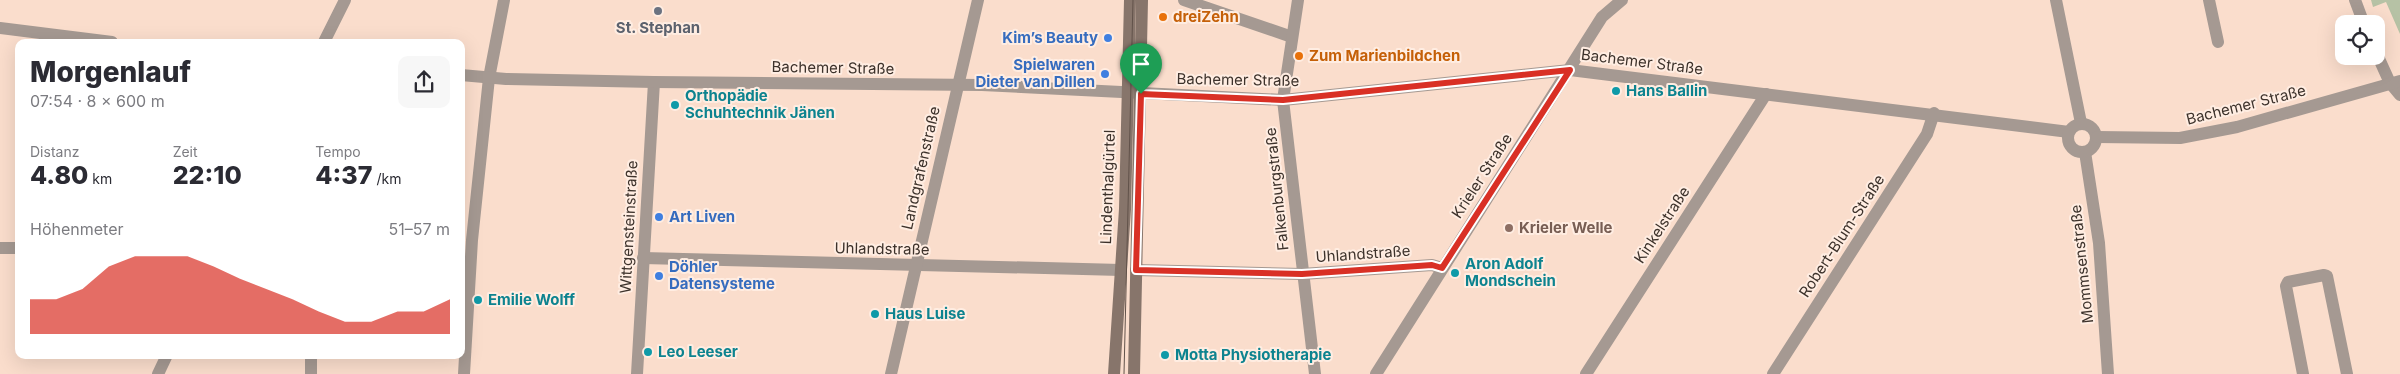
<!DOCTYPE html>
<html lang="de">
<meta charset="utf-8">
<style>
:root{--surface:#fff;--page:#f7f7f7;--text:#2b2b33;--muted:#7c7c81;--accent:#d93025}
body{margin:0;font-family:Inter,sans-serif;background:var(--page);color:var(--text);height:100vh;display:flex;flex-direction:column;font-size:19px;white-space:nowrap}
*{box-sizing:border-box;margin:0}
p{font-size:16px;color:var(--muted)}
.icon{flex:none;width:28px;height:28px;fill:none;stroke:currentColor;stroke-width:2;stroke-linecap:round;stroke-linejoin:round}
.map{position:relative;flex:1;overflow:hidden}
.side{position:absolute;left:15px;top:39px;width:450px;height:320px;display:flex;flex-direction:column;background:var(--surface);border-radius:10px;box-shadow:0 5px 20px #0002}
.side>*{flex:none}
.fabs{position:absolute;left:2335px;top:15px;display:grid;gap:10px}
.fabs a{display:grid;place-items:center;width:50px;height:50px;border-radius:10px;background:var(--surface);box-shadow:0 5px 20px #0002;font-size:25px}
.pin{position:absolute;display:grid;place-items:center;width:42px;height:42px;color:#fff;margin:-51px -21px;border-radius:50% 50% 50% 0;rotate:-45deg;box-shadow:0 0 5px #0007}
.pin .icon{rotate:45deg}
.round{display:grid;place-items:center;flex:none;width:52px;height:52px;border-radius:10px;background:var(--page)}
.overview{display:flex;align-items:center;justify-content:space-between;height:85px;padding:0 15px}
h1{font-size:28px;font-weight:800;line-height:38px}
.metrics{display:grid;grid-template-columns:repeat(3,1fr);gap:8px;height:85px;padding:5px 15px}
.metrics div{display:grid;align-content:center}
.metrics b{font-size:25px;font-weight:800}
.metrics small{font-size:14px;font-weight:400}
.metrics p{font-size:14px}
.chart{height:140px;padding:10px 15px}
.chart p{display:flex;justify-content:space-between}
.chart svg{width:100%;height:90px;margin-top:5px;fill:var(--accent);opacity:.7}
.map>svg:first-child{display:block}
</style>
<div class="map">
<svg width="2400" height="374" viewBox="0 0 2400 374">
<rect width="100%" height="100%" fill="#faddcc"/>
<polygon fill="#b6c2a5" points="2371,0 2400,0 2400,34 2386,2 2373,7"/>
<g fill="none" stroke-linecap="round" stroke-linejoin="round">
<g stroke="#a59992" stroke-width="12">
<polyline points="1184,0 1292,37"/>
<polyline points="1298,0 1283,100 1315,374"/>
<polyline points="2209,0 2218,42"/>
<polyline points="2355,0 2364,24"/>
<polyline points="324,42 345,0"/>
<polyline points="2376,52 2390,83 2400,95"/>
<polyline points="0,248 19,248"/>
<polyline points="643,258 1121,270"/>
<polyline points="1136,270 1302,274 1432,265 1442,268"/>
<polyline points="158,374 167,355"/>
<polyline points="311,374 311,355"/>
<polyline points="464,374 472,240 489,78 504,0"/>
<polyline points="637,374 654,82"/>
<polyline points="891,374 978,0"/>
<polyline points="1376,374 1602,17 1622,0"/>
<polyline points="1586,374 1766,94"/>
<polyline points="1773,374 1927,134 1934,113"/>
<polyline points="2303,374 2286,286 2288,282 2324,275 2327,276 2347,374"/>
</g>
<g stroke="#a59992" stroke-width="12">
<polyline points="2056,0 2081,123"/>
<polyline points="0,28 112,42"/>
<polyline points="461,75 506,79 654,82 982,85 1283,100 1570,70 2069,132"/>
<circle cx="2082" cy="138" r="14"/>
<polyline points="2097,137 2180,138 2237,127 2400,81"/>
<polyline points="2085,152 2099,243 2108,374"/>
</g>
<g stroke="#87756b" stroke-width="12">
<polyline points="1114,374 1125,209 1130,0"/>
<polyline points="1134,374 1142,0"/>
</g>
<polyline stroke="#61524a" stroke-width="1" points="1124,374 1133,0"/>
</g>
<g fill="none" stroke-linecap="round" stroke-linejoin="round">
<defs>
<polygon id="route" points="1570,70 1442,268 1432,265 1302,274 1136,270 1141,94 1283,100"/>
</defs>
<use href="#route" stroke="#fff" stroke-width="10"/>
<use href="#route" stroke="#d93025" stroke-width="6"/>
</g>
<circle fill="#6b7280" stroke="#ffede2" stroke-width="2" cx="658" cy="11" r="5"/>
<g fill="#e8710a" stroke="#ffede2" stroke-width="2">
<circle cx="1163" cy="17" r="5"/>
<circle cx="1299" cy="56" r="5"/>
</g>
<g fill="#3f7fe0" stroke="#ffede2" stroke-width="2">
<circle cx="1108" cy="38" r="5"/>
<circle cx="1105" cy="74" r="5"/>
<circle cx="659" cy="217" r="5"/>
<circle cx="659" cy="276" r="5"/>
</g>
<g fill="#0f9aa8" stroke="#ffede2" stroke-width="2">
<circle cx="1616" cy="91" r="5"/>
<circle cx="675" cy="105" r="5"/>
<circle cx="1455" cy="273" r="5"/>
<circle cx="478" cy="300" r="5"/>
<circle cx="875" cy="314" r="5"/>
<circle cx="648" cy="352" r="5"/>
<circle cx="1165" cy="355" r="5"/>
</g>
<circle fill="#8d6e63" stroke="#ffede2" stroke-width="2" cx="1509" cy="228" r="5"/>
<g text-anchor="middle" stroke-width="4" stroke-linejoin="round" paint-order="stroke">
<g font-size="15" font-weight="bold" fill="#c56008" stroke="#ffede2" text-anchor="start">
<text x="1173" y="22">dreiZehn</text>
<text x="1309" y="61">Zum Marienbildchen</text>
</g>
<g font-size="15" font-weight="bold" fill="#5b616d" stroke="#ffede2">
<text x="658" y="33">St. Stephan</text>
</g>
<g font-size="15" font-weight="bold" fill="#366cbe" stroke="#ffede2" text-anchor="end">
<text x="1098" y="43">Kim’s Beauty</text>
<text x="1095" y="70">Spielwaren<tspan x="1095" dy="17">Dieter van Dillen</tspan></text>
<text x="669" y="222" text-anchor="start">Art Liven</text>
<text x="669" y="272" text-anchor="start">Döhler<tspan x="669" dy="17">Datensysteme</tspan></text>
</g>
<g font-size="15" fill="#3d322b" stroke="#ffede2">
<text transform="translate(1642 62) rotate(7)" y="5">Bachemer Straße</text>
<text transform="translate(833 68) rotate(1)" y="5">Bachemer Straße</text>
<text transform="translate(1238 80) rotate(1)" y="5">Bachemer Straße</text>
<text transform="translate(2246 105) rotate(-14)" y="5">Bachemer Straße</text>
<text transform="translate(921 168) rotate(-77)" y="5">Landgrafenstraße</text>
<text transform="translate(1482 176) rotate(-57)" y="5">Krieler Straße</text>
<text transform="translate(1108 187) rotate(-88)" y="5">Lindenthalgürtel</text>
<text transform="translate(1277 189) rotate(-96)" y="5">Falkenburgstraße</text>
<text transform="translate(1662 225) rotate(-57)" y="5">Kinkelstraße</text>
<text transform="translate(629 227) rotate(-87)" y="5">Wittgensteinstraße</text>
<text transform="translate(1842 236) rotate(-57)" y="5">Robert-Blum-Straße</text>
<text transform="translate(882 249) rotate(1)" y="5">Uhlandstraße</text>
<text transform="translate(1363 254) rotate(-4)" y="5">Uhlandstraße</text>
<text transform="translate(2082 264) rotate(-96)" y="5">Mommsenstraße</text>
</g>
<g font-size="15" font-weight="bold" fill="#0d838f" stroke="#ffede2" text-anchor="start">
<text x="1626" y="96">Hans Ballin</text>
<text x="685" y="101">Orthopädie<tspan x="685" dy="17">Schuhtechnik Jänen</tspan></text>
<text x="1465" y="269">Aron Adolf<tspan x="1465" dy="17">Mondschein</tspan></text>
<text x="488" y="305">Emilie Wolff</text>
<text x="885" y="319">Haus Luise</text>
<text x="658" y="357">Leo Leeser</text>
<text x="1175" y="360">Motta Physiotherapie</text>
</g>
<g font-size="15" font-weight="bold" fill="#785e54" stroke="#ffede2" text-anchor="start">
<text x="1519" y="233">Krieler Welle</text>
</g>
</g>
</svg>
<div class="fabs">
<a><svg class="icon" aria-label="locate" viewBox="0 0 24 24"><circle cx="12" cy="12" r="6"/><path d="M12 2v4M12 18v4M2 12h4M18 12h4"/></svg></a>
</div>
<div class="pin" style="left:1141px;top:94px;background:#1e9e55"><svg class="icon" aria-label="arrive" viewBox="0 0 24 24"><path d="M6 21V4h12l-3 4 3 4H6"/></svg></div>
<section class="side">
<div class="overview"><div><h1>Morgenlauf</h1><p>07:54 · 8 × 600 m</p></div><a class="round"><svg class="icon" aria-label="share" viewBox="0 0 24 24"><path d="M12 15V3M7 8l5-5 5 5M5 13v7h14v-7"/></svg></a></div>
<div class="metrics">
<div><p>Distanz</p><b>4.80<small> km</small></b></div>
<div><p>Zeit</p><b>22:10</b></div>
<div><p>Tempo</p><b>4:37<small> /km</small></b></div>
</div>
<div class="chart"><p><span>Höhenmeter</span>51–57 m</p>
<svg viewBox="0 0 160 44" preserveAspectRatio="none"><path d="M0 44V27L10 27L20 22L30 11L40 6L50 6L60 6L70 11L80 17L90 22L100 27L110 33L120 38L130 38L140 33L150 33L160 27V44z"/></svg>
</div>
</section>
</div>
